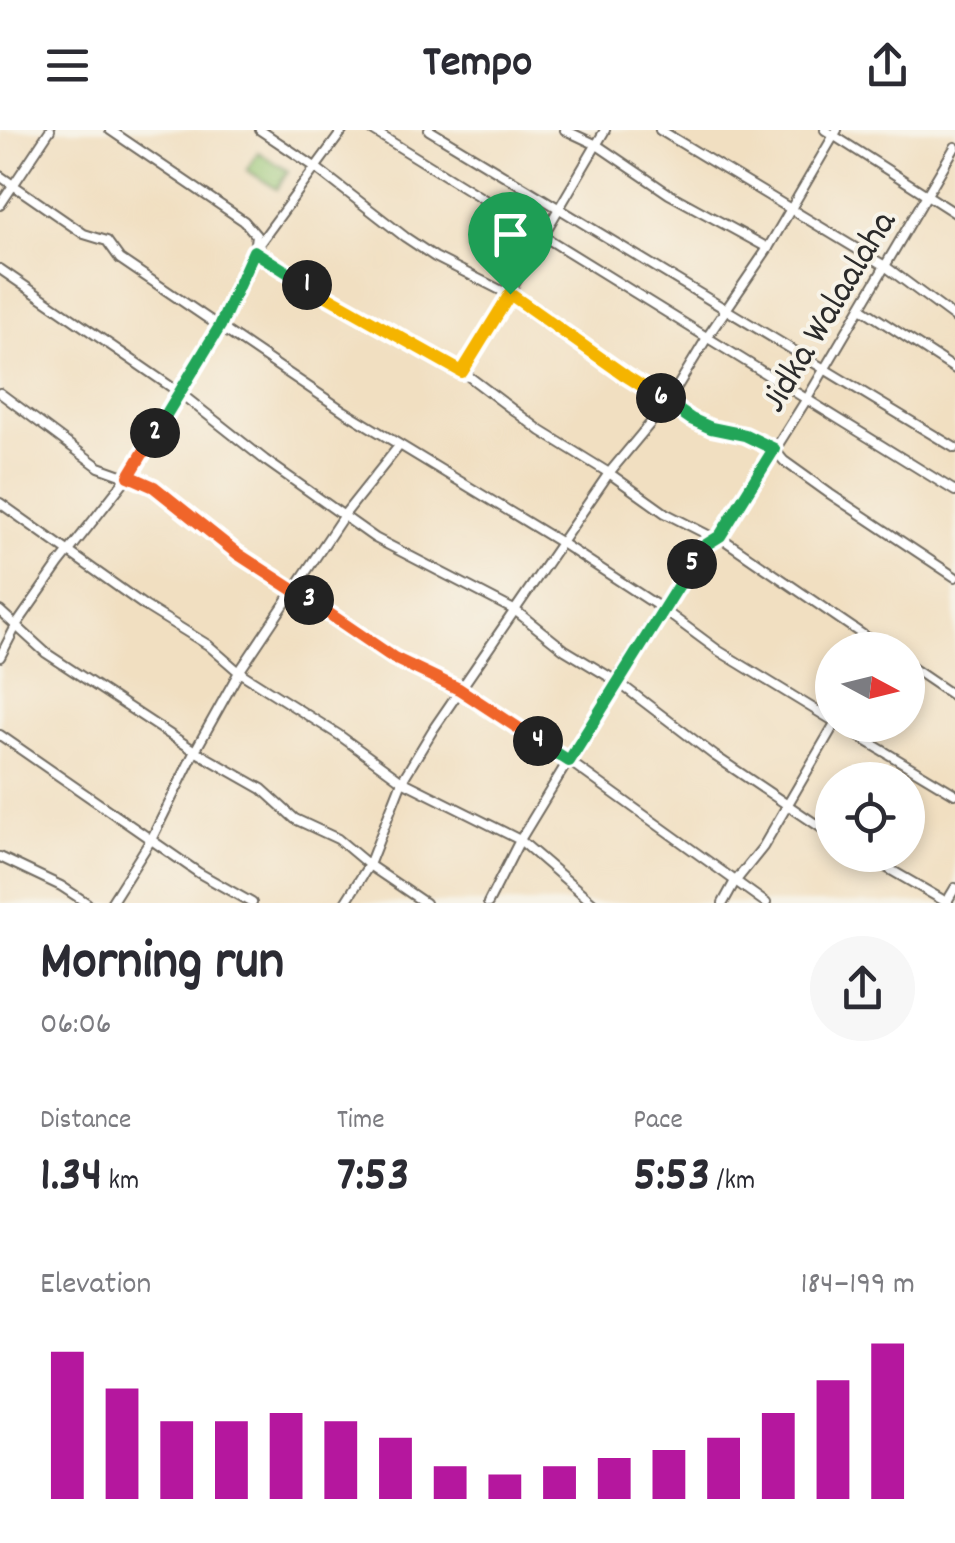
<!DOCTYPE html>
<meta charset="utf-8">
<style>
:root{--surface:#fff;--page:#f7f7f7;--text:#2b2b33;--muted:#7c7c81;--accent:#b5179e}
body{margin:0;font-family:Dekko,sans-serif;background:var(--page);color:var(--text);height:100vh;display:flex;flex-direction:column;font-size:38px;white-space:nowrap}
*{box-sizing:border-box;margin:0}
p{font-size:32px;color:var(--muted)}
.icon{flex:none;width:55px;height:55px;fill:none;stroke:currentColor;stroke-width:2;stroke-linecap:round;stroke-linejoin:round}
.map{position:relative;height:773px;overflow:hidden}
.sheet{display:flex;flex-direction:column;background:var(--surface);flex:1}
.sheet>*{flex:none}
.needle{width:65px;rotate:97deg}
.fabs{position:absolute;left:815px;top:502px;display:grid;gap:20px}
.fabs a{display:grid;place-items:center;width:110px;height:110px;border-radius:50%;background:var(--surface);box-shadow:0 5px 15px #0003;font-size:50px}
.pin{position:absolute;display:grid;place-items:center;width:85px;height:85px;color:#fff;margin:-102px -42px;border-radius:50% 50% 50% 0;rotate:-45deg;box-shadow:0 0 10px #0007}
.pin .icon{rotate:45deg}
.km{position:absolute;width:50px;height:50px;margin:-25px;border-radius:50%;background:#222;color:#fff;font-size:28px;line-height:50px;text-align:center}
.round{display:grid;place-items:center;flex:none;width:105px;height:105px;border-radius:52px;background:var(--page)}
.summary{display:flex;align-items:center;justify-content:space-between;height:170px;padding:0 40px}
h1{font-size:55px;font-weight:800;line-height:75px}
.stats{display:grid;grid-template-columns:repeat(3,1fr);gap:15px;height:170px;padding:10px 40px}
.stats div{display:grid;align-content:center}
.stats b{font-size:50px;font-weight:800}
.stats small{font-size:28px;font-weight:400}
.stats p{font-size:28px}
.chart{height:280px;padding:20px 40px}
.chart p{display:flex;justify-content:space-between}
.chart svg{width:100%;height:180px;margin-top:10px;stroke:var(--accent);stroke-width:6}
header{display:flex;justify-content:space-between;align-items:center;height:130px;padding:0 40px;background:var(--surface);font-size:45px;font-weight:800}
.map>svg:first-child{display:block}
</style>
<header><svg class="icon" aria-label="menu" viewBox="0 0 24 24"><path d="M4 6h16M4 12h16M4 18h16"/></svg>Tempo<svg class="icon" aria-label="share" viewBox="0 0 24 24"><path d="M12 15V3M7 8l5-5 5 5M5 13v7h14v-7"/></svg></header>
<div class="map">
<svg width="955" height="773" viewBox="0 0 955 773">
<rect width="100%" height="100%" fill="#f7f3e8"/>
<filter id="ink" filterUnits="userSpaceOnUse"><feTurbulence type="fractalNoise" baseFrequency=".01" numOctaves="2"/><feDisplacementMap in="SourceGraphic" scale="20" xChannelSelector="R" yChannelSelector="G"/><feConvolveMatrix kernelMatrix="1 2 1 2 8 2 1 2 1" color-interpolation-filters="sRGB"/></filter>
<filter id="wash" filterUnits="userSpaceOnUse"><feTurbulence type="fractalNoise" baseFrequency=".0048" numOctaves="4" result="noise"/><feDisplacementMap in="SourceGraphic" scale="40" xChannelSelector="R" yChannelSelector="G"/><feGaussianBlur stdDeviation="2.25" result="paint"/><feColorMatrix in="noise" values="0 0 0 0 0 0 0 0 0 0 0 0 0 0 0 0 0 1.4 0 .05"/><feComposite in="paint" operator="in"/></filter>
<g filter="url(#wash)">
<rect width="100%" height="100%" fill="#f1dfc1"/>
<polygon fill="#98c573" stroke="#62784f" stroke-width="2.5" points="258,22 288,41 277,59 247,40"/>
</g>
<g filter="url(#ink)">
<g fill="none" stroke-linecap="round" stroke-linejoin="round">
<defs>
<g id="street">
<polyline points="110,0 244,91 256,105 254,121 319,163 463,242 541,301 609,343 665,383 714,408"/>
<polyline points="260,0 315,37 405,107 435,127 510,165 691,289 711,299 745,305 774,319 784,331 830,364 955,447"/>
<polyline points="372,0 955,361"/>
<polyline points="429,0 955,318"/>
<polyline points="565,0 597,15 669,64 768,118"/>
<polyline points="660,0 885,136 955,188"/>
<polyline points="825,0 955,83"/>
<polyline points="0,46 84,104 107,111 120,129 344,281 563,414 661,478 719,521 832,590"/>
<polyline points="0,75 50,0"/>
<polyline points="0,139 180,263 265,330 375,408 516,481 565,520 618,552 715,626 832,705"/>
<polyline points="861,178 955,239"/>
<polyline points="463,242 605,0"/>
<polyline points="0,263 99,337 155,357 257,438 394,528 459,559 569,631 766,773"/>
<polyline points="0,373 145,476 208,515 239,542 339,605 402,651 520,710 593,773"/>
<polyline points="720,407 885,520"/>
<polyline points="0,481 46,523 195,621 262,659 295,689 338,709 369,735 425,773"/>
<polyline points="0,527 17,494 59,434 129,345 220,197 254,121 343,0"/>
<polyline points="908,535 955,567"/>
<polyline points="840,595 955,664"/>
<polyline points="0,605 199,743 252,773"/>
<polyline points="865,725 948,773"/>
<polyline points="0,727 61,756 87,773"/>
<polyline points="111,773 152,708 195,621 239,542 344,385 399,316"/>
<polyline points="345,773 369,735 402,651 434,598 609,343 668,272 708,206 768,118 837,0"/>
<polyline points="488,773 520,710 661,478 704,416 720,407 808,267 955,17"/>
<polyline points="723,773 734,753 763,717 834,595"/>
<polyline points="946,773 955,758"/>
</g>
</defs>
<use href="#street" stroke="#706a60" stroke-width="12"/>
<use href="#street" stroke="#fff" stroke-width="8"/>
</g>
</g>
<g fill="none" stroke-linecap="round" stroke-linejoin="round" filter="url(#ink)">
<defs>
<polyline id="split-1" points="307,155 462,242 510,164"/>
<polyline id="split-2" points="155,303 220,196 254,121 307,155"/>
<polyline id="split-3" points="155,303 129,346 154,357 238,424 309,470"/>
<polyline id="split-4" points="309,470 394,528 459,559 538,611"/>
<polyline id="split-5" points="538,611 569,631 692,434"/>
<polyline id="split-6" points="661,268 691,289 711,298 745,305 774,319 720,406 704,416 692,434"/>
<polyline id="split-7" points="510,164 626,246 661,268"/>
</defs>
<use href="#split-1" stroke="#fff" stroke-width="20"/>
<use href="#split-2" stroke="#fff" stroke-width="20"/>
<use href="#split-3" stroke="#fff" stroke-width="20"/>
<use href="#split-4" stroke="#fff" stroke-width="20"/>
<use href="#split-5" stroke="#fff" stroke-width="20"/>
<use href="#split-6" stroke="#fff" stroke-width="20"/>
<use href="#split-7" stroke="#fff" stroke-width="20"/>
<use href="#split-1" stroke="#f5b400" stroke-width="12"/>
<use href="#split-2" stroke="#22a559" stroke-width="12"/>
<use href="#split-3" stroke="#f0652b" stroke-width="12"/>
<use href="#split-4" stroke="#f0652b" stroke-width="12"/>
<use href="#split-5" stroke="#22a559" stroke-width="12"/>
<use href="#split-6" stroke="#22a559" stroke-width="12"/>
<use href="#split-7" stroke="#f5b400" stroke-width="12"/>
</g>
<g text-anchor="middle" stroke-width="8" stroke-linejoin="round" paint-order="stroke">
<g font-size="38" fill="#2b2b2b" stroke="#f7f3e8">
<text transform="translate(826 180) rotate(-59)" y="13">Jidka Walaalaha</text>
</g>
</g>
</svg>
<div class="fabs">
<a><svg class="needle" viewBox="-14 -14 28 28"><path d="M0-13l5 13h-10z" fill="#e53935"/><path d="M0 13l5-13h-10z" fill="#7c7c81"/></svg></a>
<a><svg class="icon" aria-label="locate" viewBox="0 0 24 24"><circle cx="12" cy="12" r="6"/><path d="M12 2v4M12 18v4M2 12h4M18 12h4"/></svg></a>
</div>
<div class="pin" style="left:510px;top:164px;background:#1e9e55"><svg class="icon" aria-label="arrive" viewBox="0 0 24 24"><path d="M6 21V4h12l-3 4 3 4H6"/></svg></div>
<b class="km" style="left:307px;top:155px">1</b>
<b class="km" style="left:155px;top:303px">2</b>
<b class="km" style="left:309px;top:470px">3</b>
<b class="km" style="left:538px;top:611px">4</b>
<b class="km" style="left:692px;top:434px">5</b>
<b class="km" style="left:661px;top:268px">6</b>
</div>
<section class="sheet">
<div class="summary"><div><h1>Morning run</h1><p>06:06</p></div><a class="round"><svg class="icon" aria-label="share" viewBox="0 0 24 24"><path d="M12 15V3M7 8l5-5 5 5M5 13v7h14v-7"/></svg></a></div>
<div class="stats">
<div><p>Distance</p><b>1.34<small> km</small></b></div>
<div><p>Time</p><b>7:53</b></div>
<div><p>Pace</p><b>5:53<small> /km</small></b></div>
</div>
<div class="chart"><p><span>Elevation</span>184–199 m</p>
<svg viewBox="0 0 160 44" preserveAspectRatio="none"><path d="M5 44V8M15 44V17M25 44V25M35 44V25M45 44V23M55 44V25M65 44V29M75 44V36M85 44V38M95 44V36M105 44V34M115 44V32M125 44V29M135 44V23M145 44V15M155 44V6"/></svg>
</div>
</section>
